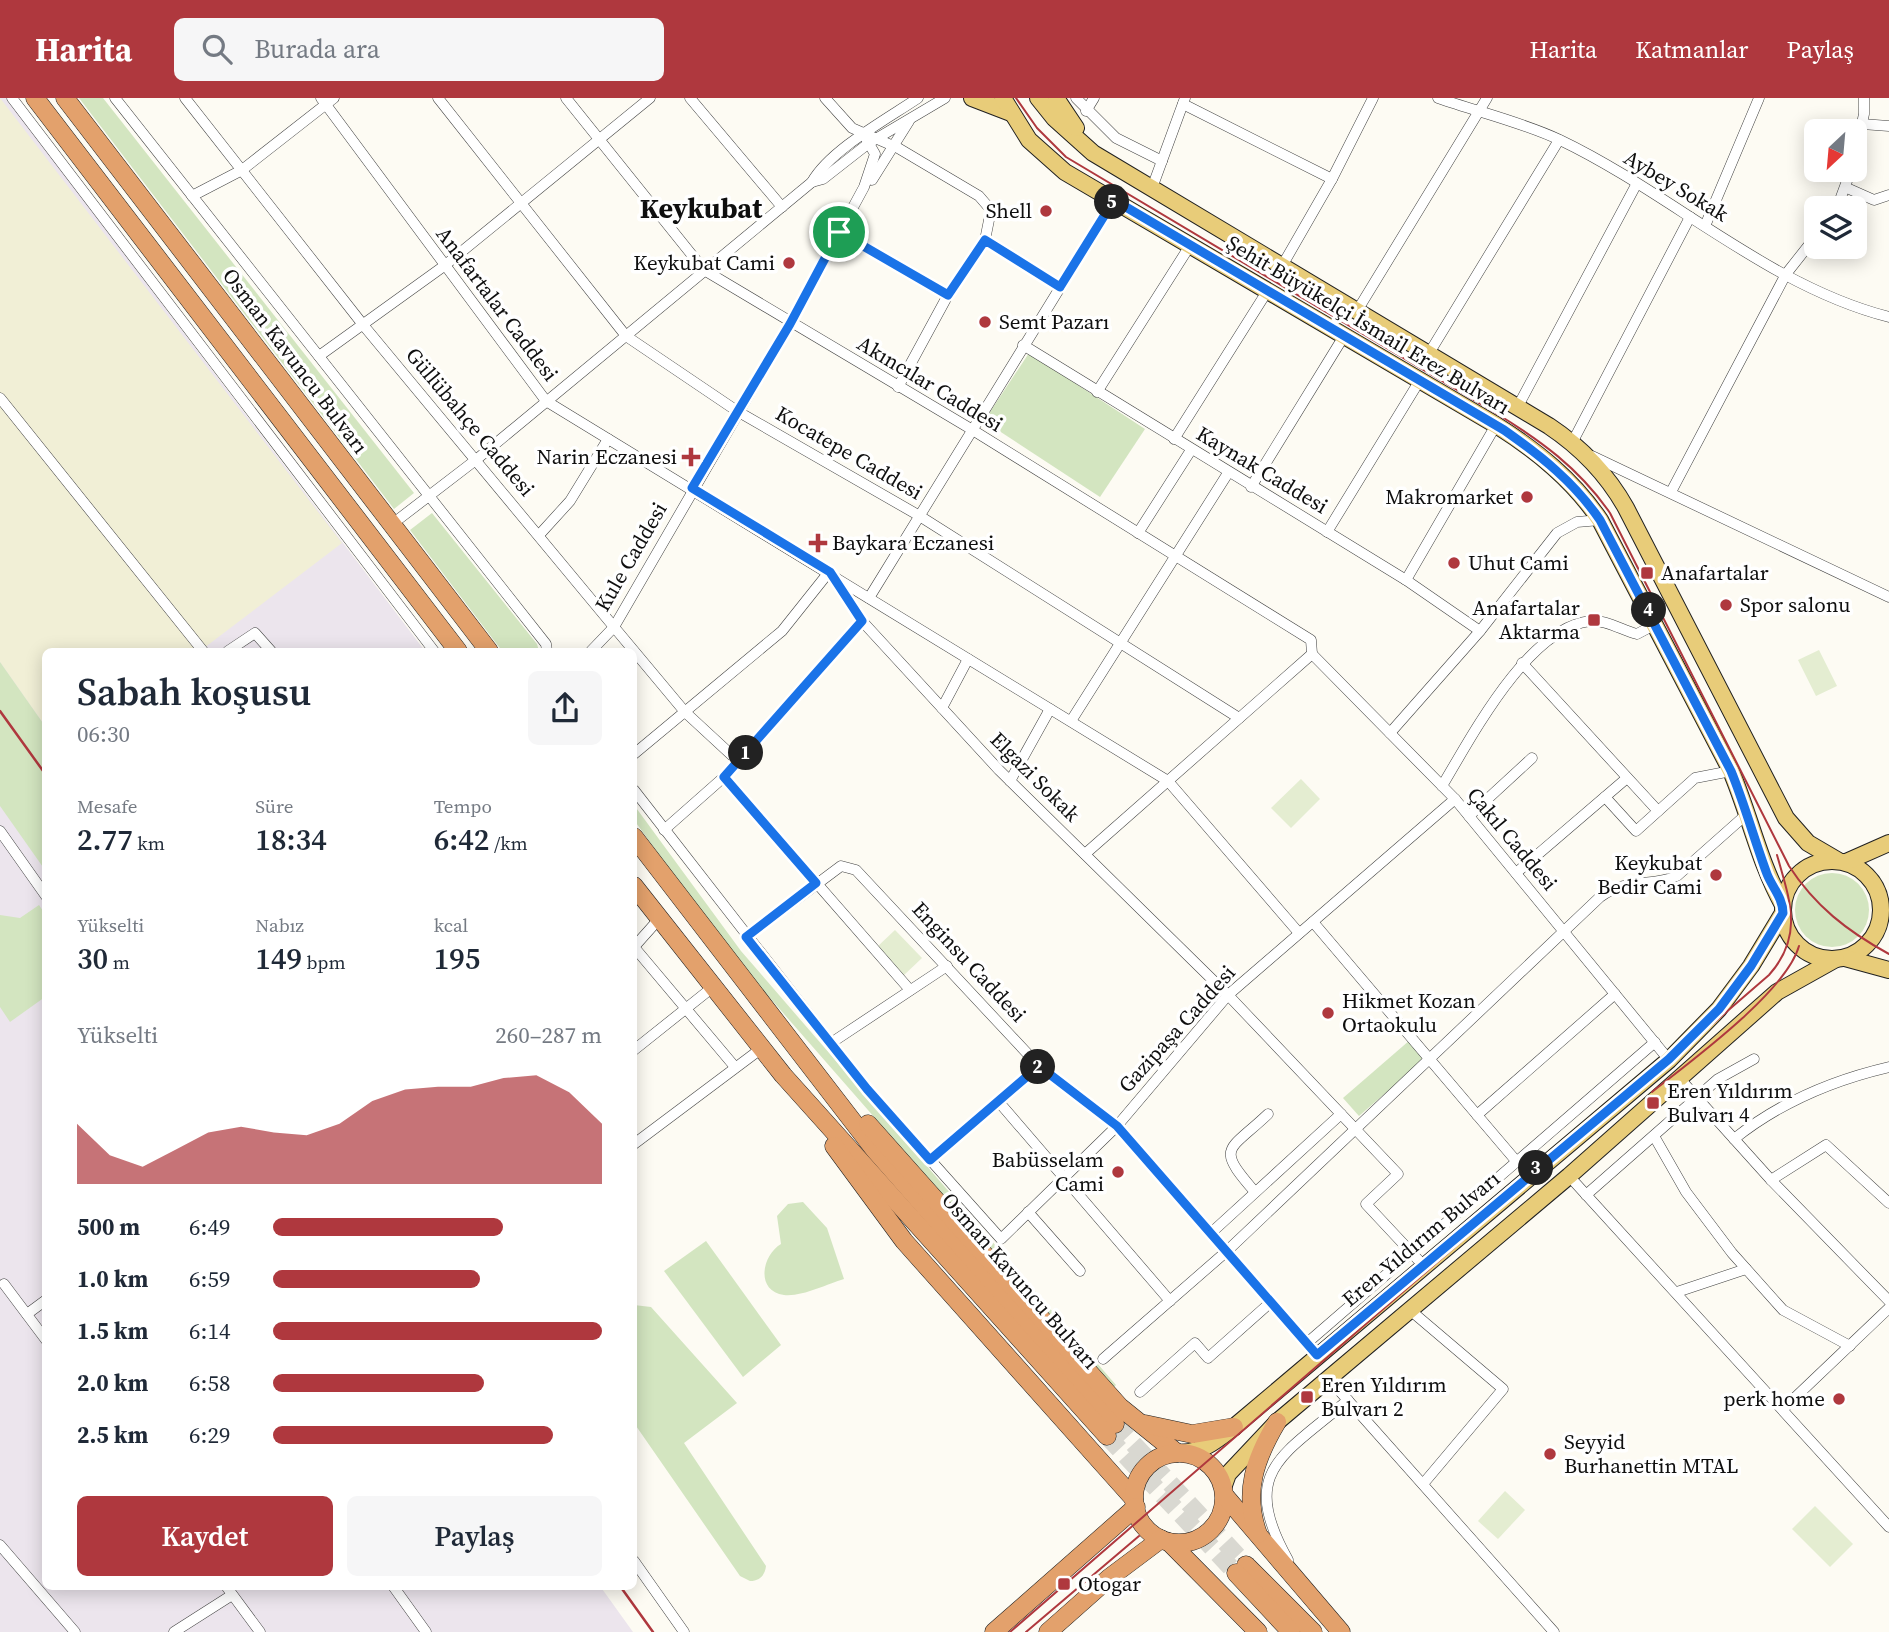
<!DOCTYPE html>
<html lang="tr">
<meta charset="utf-8">
<style>
:root{--surface:#fff;--page:#f6f6f7;--text:#1f2937;--muted:#747a83;--accent:#af383e}
body{margin:0;font-family:"Source Serif 4",serif;background:var(--page);color:var(--text);height:100vh;display:flex;flex-direction:column;font-size:26px;white-space:nowrap}
*{box-sizing:border-box;margin:0}
p{font-size:23px;color:var(--muted)}
.icon{flex:none;width:38px;height:38px;fill:none;stroke:currentColor;stroke-width:2;stroke-linecap:round;stroke-linejoin:round}
.map{position:relative;flex:1;overflow:hidden}
.panel{position:absolute;left:42px;top:550px;width:595px;height:942px;display:flex;flex-direction:column;background:var(--surface);border-radius:10px;box-shadow:0 4px 18px #0003}
.panel>*{flex:none}
.needle{width:46px;rotate:206deg}
.controls{position:absolute;left:1804px;top:21px;display:grid;gap:14px}
.controls a{display:grid;place-items:center;width:63px;height:63px;border-radius:10px;background:var(--surface);box-shadow:0 4px 18px #0003;font-size:35px}
.pin{position:absolute;display:grid;place-items:center;width:60px;height:60px;color:#fff;margin:-30px;border:4px solid #fff;border-radius:50%;box-shadow:0 2px 7px #0007}
.km{position:absolute;width:35px;height:35px;margin:-18px;border-radius:50%;background:#222;color:#fff;font-size:19px;line-height:35px;text-align:center}
.round{display:grid;place-items:center;flex:none;width:74px;height:74px;border-radius:10px;background:var(--page)}
.headline{display:flex;align-items:center;justify-content:space-between;height:119px;padding:0 35px}
h1{font-size:38px;font-weight:600;line-height:52px}
.figures{display:grid;grid-template-columns:repeat(3,1fr);gap:10px;height:119px;padding:7px 35px}
.figures div{display:grid;align-content:center}
.figures b{font-size:30px;font-weight:600}
.figures small{font-size:19px;font-weight:400}
.figures p{font-size:19px}
.chart{height:196px;padding:14px 35px}
.chart p{display:flex;justify-content:space-between}
.chart svg{width:100%;height:126px;margin-top:7px;fill:var(--accent);opacity:.7}
.button{display:flex;gap:14px;margin-top:auto;padding:14px 35px}
.button a{flex:1;height:80px;border-radius:10px;background:var(--accent);color:#fff;font-size:28px;font-weight:600;line-height:80px;text-align:center}
.button a+a{background:var(--page);color:var(--text)}
ul{padding:0 35px;list-style:none;font-size:23px}
li{display:grid;grid-template-columns:112px 84px 1fr;align-items:center;height:52px}
li i{height:18px;border-radius:9px;background:var(--accent)}
header{display:flex;align-items:center;gap:42px;box-sizing:border-box;height:98px;padding:0 35px;background:var(--accent);color:#fff}
header strong{font-size:33px}
nav{display:flex;gap:38px;margin-inline-start:auto;font-size:24px}
.search{width:490px;height:63px;background:var(--page);display:flex;align-items:center;gap:18px;box-sizing:border-box;padding:0 24px;border-radius:10px;color:var(--muted);font-size:26px}
.map>svg:first-child{display:block}
</style>
<header>
<strong>Harita</strong>
<div class="search"><svg class="icon" aria-label="search" viewBox="0 0 24 24"><circle cx="10" cy="10" r="6"/><path d="M15 15l6 6"/></svg>Burada ara</div>
<nav><a>Harita</a><a>Katmanlar</a><a>Paylaş</a></nav>
</header>
<div class="map">
<svg width="1889" height="1534" viewBox="0 0 1889 1534">
<rect width="100%" height="100%" fill="#fdfbf3"/>
<polygon fill="#ece5ed" points="0,0 6,0 425,553 46,553 46,1488 600,1488 633,1534 0,1534"/>
<polygon fill="#f1efd6" points="0,0 342,445 200,553 46,553 45,628 0,564"/>
<g fill="#d3e5c0">
<polygon points="79,0 103,0 414,395 394,411"/>
<polygon points="1029,255 1145,331 1100,399 984,323"/>
<polygon points="432,415 537,546 539,553 502,553 410,432"/>
<polygon points="0,564 45,628 45,772 0,708"/>
<polygon points="634,707 741,853 1116,1287 1112,1291 728,852 634,722"/>
<circle cx="1832" cy="812" r="37"/>
<polygon points="39,807 45,816 45,899 10,924 0,909 0,817 20,820"/>
<polygon points="1410,942 1426,960 1359,1018 1343,1000"/>
<path d="M803,1104L827,1130L844,1181C827,1186 802,1199 784,1197C755,1193 762,1157 781,1146L777,1118L788,1106Z"/>
<polygon points="706,1143 781,1247 743,1279 664,1173"/>
<path d="M634,1207L651,1209L737,1305L684,1345L766,1468C765,1477 760,1483 750,1483L740,1478L634,1325Z"/>
</g>
<g fill="#e4edd1">
<polygon points="1819,552 1837,588 1816,598 1798,562"/>
<polygon points="1301,681 1320,701 1291,730 1271,710"/>
<polygon points="895,832 922,860 903,878 876,850"/>
<polygon points="1505,1393 1525,1412 1498,1441 1478,1423"/>
<polygon points="1815,1408 1853,1446 1830,1469 1792,1431"/>
</g>
<g fill="none" stroke-linecap="round" stroke-linejoin="round">
<g stroke="#d9d8d1" stroke-width="18" stroke-dasharray="18 9" stroke-linecap="butt">
<polyline points="1115,1326 1246,1467"/>
<polyline points="1107,1338 1236,1475"/>
</g>
<defs>
<g id="street">
<polyline points="12,0 434,553"/>
<polyline points="115,0 546,546 547,553"/>
<polyline points="185,0 364,228 614,529 685,614 738,663"/>
<polyline points="321,0 546,303 1168,683 1299,835"/>
<polyline points="438,0 626,238 737,313 918,417 1239,620"/>
<polyline points="566,0 704,172 971,331 1311,542 1312,556"/>
<polyline points="690,0 782,109"/>
<polyline points="825,0 852,30 898,50 979,98 991,112 985,142 948,197 898,289"/>
<polyline points="1076,0 1116,40 1162,63"/>
<path d="M1438,0C1478,14 1522,24 1560,42C1671,95 1768,188 1889,219"/>
<polyline points="1183,6 1332,81"/>
<polyline points="1086,13 1094,0"/>
<polyline points="1862,26 1889,28"/>
<polyline points="1855,57 1864,16 1864,0"/>
<polyline points="872,82 909,23"/>
<polyline points="812,84 823,81 869,45 945,0"/>
<polyline points="1152,90 1185,0"/>
<polyline points="1847,90 1874,102 1889,97"/>
<polyline points="192,98 242,72 334,0"/>
<polyline points="1837,110 1851,72"/>
<polyline points="1705,128 1759,0"/>
<polyline points="839,134 948,197"/>
<polyline points="985,142 1060,189"/>
<polyline points="1282,168 1332,81 1373,0"/>
<polyline points="1357,213 1487,0"/>
<polyline points="1023,247 1406,482 1480,533"/>
<polyline points="1428,257 1559,42"/>
<polyline points="319,258 444,168 650,0"/>
<polyline points="1097,294 1191,146"/>
<polyline points="0,300 203,553"/>
<polyline points="1517,310 1636,87"/>
<polyline points="1174,341 1268,192"/>
<polyline points="1572,345 1690,119"/>
<polyline points="1592,358 1889,499"/>
<polyline points="1251,389 1344,238"/>
<polyline points="1671,394 1786,176 1816,138"/>
<path d="M391,427L477,361L812,84C830,52 887,21 918,0"/>
<polyline points="1327,434 1420,282"/>
<polyline points="1138,435 1191,352"/>
<polyline points="540,436 570,403 608,341"/>
<polyline points="832,477 862,523 999,672 1228,897 1398,1076 1366,1106 1423,1167"/>
<polyline points="1406,482 1496,327"/>
<polyline points="869,500 1114,102"/>
<polyline points="228,553 255,535 271,553"/>
<polyline points="591,553 614,529 790,226 864,89 875,56 864,37"/>
<polyline points="1312,556 1455,701 1669,962"/>
<polyline points="1522,565 1658,713"/>
<polyline points="942,610 968,561"/>
<polyline points="1071,623 1228,375"/>
<polyline points="1390,635 1480,533 1557,435 1577,424 1600,422"/>
<polyline points="634,656 782,533 829,474"/>
<polyline points="724,679 910,892"/>
<polyline points="1010,683 1050,611"/>
<path d="M1442,688C1472,638 1528,530 1590,523C1604,521 1622,532 1637,536L1656,526"/>
<polyline points="634,692 867,991 1001,1141 1117,1028 1228,897 1455,701"/>
<polyline points="1605,699 1636,733 1695,680 1731,673"/>
<polyline points="1469,718 1532,660"/>
<polyline points="664,732 724,679 862,523"/>
<polyline points="0,733 46,798"/>
<polyline points="1085,756 1312,556"/>
<polyline points="1516,775 1627,680"/>
<polyline points="1313,824 1517,1064"/>
<polyline points="746,839 841,768 856,772 1039,968 1117,1028 1317,1257"/>
<polyline points="634,849 735,969"/>
<polyline points="634,849 659,821"/>
<polyline points="831,945 947,868"/>
<polyline points="634,952 713,889"/>
<polyline points="1681,982 1771,1082 1889,1203"/>
<polyline points="998,1003 1170,1203"/>
<polyline points="1477,1017 1615,896"/>
<polyline points="1654,1038 1686,1094 1732,1155 1783,1212 1850,1248"/>
<path d="M1734,1041C1779,1005 1833,982 1889,969"/>
<polyline points="634,1046 762,950"/>
<polyline points="930,1062 1039,968"/>
<polyline points="1569,1078 1889,1429"/>
<polyline points="1771,1082 1826,1047 1889,1105"/>
<path d="M1255,1094C1215,1048 1228,1054 1268,1016"/>
<polyline points="1586,1097 1718,981 1754,961"/>
<polyline points="1028,1114 1080,1173"/>
<polyline points="1211,1135 1341,1016"/>
<polyline points="4,1186 46,1242"/>
<polyline points="1677,1194 1746,1171"/>
<polyline points="1410,1212 1503,1291 1423,1386"/>
<polyline points="27,1216 46,1202"/>
<polyline points="1307,1245 1655,944"/>
<path d="M1103,1261L1227,1153L1600,799C1625,780 1651,789 1677,778L1748,715"/>
<polyline points="1329,1281 1554,1534"/>
<polyline points="1140,1294 1195,1245 1208,1260 1271,1204"/>
<polyline points="1784,1310 1889,1210"/>
<polyline points="0,1447 75,1534"/>
<path d="M1288,1462C1238,1372 1283,1358 1348,1302"/>
<polyline points="634,1463 684,1534"/>
<polyline points="226,1488 260,1534"/>
<polyline points="393,1488 426,1534"/>
<polyline points="174,1534 232,1497"/>
</g>
<g id="primary">
<polyline points="972,0 1011,15"/>
<path d="M1003,0L1029,42L1065,74L1496,327C1537,353 1573,382 1600,422L1731,673C1750,718 1759,764 1783,807"/>
<path d="M1038,0L1054,20L1093,55L1549,328C1582,350 1607,376 1626,410L1786,720L1808,745L1837,762"/>
<polyline points="1056,0 1076,30"/>
<circle cx="1832" cy="812" r="49"/>
<polyline points="1846,764 1889,745"/>
<polyline points="1845,860 1889,872"/>
<path d="M1182,1355C1205,1353 1217,1342 1234,1329L1669,962L1719,911L1751,868L1783,815"/>
<polyline points="1223,1390 1228,1376 1277,1324 1569,1078 1777,894 1836,861"/>
</g>
<g id="highway">
<polyline points="35,0 458,553"/>
<polyline points="65,0 489,553"/>
<polyline points="634,739 874,1051 1115,1326"/>
<polyline points="634,788 783,977 1107,1338"/>
<polyline points="868,1026 1120,1309 1177,1355"/>
<polyline points="834,1048 904,1143 1134,1401"/>
<polyline points="1145,1326 1192,1336 1234,1329"/>
<circle cx="1179" cy="1400" r="45"/>
<polyline points="1225,1398 1341,1534"/>
<path d="M1258,1436C1243,1394 1255,1361 1277,1324"/>
<polyline points="1169,1444 1258,1534"/>
<polyline points="1246,1467 1313,1534"/>
<polyline points="1236,1475 1291,1534"/>
<polyline points="994,1534 1136,1409"/>
<polyline points="1048,1534 1109,1480 1161,1441"/>
</g>
</defs>
<use href="#street" stroke="#424242" stroke-width="11"/>
<use href="#primary" stroke="#202020" stroke-width="18"/>
<use href="#highway" stroke="#202020" stroke-width="19"/>
<use href="#street" stroke="#fff" stroke-width="10"/>
<use href="#primary" stroke="#e8cc79" stroke-width="16"/>
<use href="#highway" stroke="#e3a16c" stroke-width="18"/>
<g stroke="#af383e" stroke-width="2">
<path d="M1016,0L1037,30L1066,59L1494,314C1540,342 1579,370 1610,415L1789,768C1815,808 1847,833 1889,856"/>
<path d="M1652,994C1691,963 1786,894 1799,848"/>
<path d="M1010,1534L1769,877C1804,838 1790,803 1777,757"/>
<polyline points="1026,1534 1139,1438"/>
</g>
<g stroke="#af383e" stroke-width="2.5">
<polyline points="0,613 46,677"/>
<polyline points="620,1488 653,1534"/>
</g>
</g>
<g fill="none" stroke-linecap="round" stroke-linejoin="round">
<defs>
<path id="route" d="M1114,102L1504,332C1541,358 1574,384 1600,422L1731,673C1745,707 1754,741 1767,776C1772,789 1783,800 1783,815L1751,868L1719,911L1669,961L1317,1257L1117,1028L1039,968L930,1062L867,991L746,839L816,785L724,679L862,523L830,474L692,390L790,226L839,134L948,197L985,142L1060,189Z"/>
</defs>
<use href="#route" stroke="#fff" stroke-width="14"/>
<use href="#route" stroke="#1a73e8" stroke-width="9"/>
</g>
<g fill="#af383e" stroke="#fff" stroke-width="2.5">
<circle cx="1046" cy="113" r="7"/>
<circle cx="789" cy="165" r="7"/>
<circle cx="985" cy="224" r="7"/>
<path d="M687.5 348.5h7v7h7v7h-7v7h-7v-7h-7v-7h7z"/>
<circle cx="1527" cy="399" r="7"/>
<path d="M814.5 434.5h7v7h7v7h-7v7h-7v-7h-7v-7h7z"/>
<circle cx="1454" cy="465" r="7"/>
<rect x="1640" y="468" width="14" height="14" rx="3.5"/>
<circle cx="1726" cy="507" r="7"/>
<rect x="1587" y="515" width="14" height="14" rx="3.5"/>
<circle cx="1716" cy="777" r="7"/>
<circle cx="1328" cy="915" r="7"/>
<rect x="1646" y="998" width="14" height="14" rx="3.5"/>
<circle cx="1118" cy="1074" r="7"/>
<rect x="1300" y="1292" width="14" height="14" rx="3.5"/>
<circle cx="1839" cy="1301" r="7"/>
<circle cx="1550" cy="1356" r="7"/>
<rect x="1057" y="1479" width="14" height="14" rx="3.5"/>
</g>
<g text-anchor="middle" stroke-width="7" stroke-linejoin="round" paint-order="stroke">
<g font-size="21" fill="#0f0f0f" stroke="#fff">
<text transform="translate(1676 88) rotate(31)" y="7">Aybey Sokak</text>
<text transform="translate(497 206) rotate(53)" y="7">Anafartalar Caddesi</text>
<text transform="translate(1368 227) rotate(31)" y="7">Şehit Büyükelçi İsmail Erez Bulvarı</text>
<text transform="translate(295 263) rotate(53)" y="7">Osman Kavuncu Bulvarı</text>
<text transform="translate(930 286) rotate(31)" y="7">Akıncılar Caddesi</text>
<text transform="translate(470 324) rotate(50)" y="7">Güllübahçe Caddesi</text>
<text transform="translate(849 355) rotate(30)" y="7">Kocatepe Caddesi</text>
<text transform="translate(1262 372) rotate(31)" y="7">Kaynak Caddesi</text>
<text transform="translate(631 459) rotate(-60)" y="7">Kule Caddesi</text>
<text transform="translate(1035 679) rotate(45)" y="7">Elgazi Sokak</text>
<text transform="translate(1512 741) rotate(50)" y="7">Çakıl Caddesi</text>
<text transform="translate(969 864) rotate(47)" y="7">Enginsu Caddesi</text>
<text transform="translate(1177 931) rotate(-48)" y="7">Gazipaşa Caddesi</text>
<text transform="translate(1421 1141) rotate(-40)" y="7">Eren Yıldırım Bulvarı</text>
<text transform="translate(1020 1183) rotate(49)" y="7">Osman Kavuncu Bulvarı</text>
</g>
<g font-size="21" fill="#0f0f0f" stroke="#fff" text-anchor="start">
<text x="1032" y="120" text-anchor="end">Shell</text>
<text x="775" y="172" text-anchor="end">Keykubat Cami</text>
<text x="999" y="231">Semt Pazarı</text>
<text x="677" y="366" text-anchor="end">Narin Eczanesi</text>
<text x="1513" y="406" text-anchor="end">Makromarket</text>
<text x="832" y="452">Baykara Eczanesi</text>
<text x="1468" y="472">Uhut Cami</text>
<text x="1661" y="482">Anafartalar</text>
<text x="1740" y="514">Spor salonu</text>
<text x="1580" y="517" text-anchor="end">Anafartalar<tspan x="1580" dy="24">Aktarma</tspan></text>
<text x="1702" y="772" text-anchor="end">Keykubat<tspan x="1702" dy="24">Bedir Cami</tspan></text>
<text x="1342" y="910">Hikmet Kozan<tspan x="1342" dy="24">Ortaokulu</tspan></text>
<text x="1667" y="1000">Eren Yıldırım<tspan x="1667" dy="24">Bulvarı 4</tspan></text>
<text x="1104" y="1069" text-anchor="end">Babüsselam<tspan x="1104" dy="24">Cami</tspan></text>
<text x="1321" y="1294">Eren Yıldırım<tspan x="1321" dy="24">Bulvarı 2</tspan></text>
<text x="1825" y="1308" text-anchor="end">perk home</text>
<text x="1564" y="1351">Seyyid<tspan x="1564" dy="24">Burhanettin MTAL</tspan></text>
<text x="1078" y="1493">Otogar</text>
</g>
<g font-size="28" font-weight="bold" fill="#0f0f0f" stroke="#fff">
<text x="701" y="120">Keykubat</text>
</g>
</g>
</svg>
<div class="controls">
<a><svg class="needle" viewBox="-14 -14 28 28"><path d="M0-13l5 13h-10z" fill="#e53935"/><path d="M0 13l5-13h-10z" fill="#747a83"/></svg></a>
<a><svg class="icon" aria-label="layers" viewBox="0 0 24 24"><path d="M12 4l9 5-9 5-9-5zM3 14l9 5 9-5"/></svg></a>
</div>
<div class="pin" style="left:839px;top:134px;background:#1e9e55"><svg class="icon" aria-label="arrive" viewBox="0 0 24 24"><path d="M6 21V4h12l-3 4 3 4H6"/></svg></div>
<b class="km" style="left:746px;top:655px">1</b>
<b class="km" style="left:1038px;top:969px">2</b>
<b class="km" style="left:1536px;top:1070px">3</b>
<b class="km" style="left:1649px;top:512px">4</b>
<b class="km" style="left:1112px;top:104px">5</b>
<section class="panel">
<div class="headline"><div><h1>Sabah koşusu</h1><p>06:30</p></div><a class="round"><svg class="icon" aria-label="share" viewBox="0 0 24 24"><path d="M12 15V3M7 8l5-5 5 5M5 13v7h14v-7"/></svg></a></div>
<div class="figures">
<div><p>Mesafe</p><b>2.77<small> km</small></b></div>
<div><p>Süre</p><b>18:34</b></div>
<div><p>Tempo</p><b>6:42<small> /km</small></b></div>
</div>
<div class="figures">
<div><p>Yükselti</p><b>30<small> m</small></b></div>
<div><p>Nabız</p><b>149<small> bpm</small></b></div>
<div><p>kcal</p><b>195</b></div>
</div>
<div class="chart"><p><span>Yükselti</span>260–287 m</p>
<svg viewBox="0 0 160 44" preserveAspectRatio="none"><path d="M0 44V23L10 34L20 38L30 32L40 26L50 24L60 26L70 27L80 23L90 15L100 11L110 10L120 10L130 7L140 6L150 12L160 23V44z"/></svg>
</div>
<ul>
<li><b>500 m</b>6:49<i style="width:70%"></i></li>
<li><b>1.0 km</b>6:59<i style="width:63%"></i></li>
<li><b>1.5 km</b>6:14<i style="width:100%"></i></li>
<li><b>2.0 km</b>6:58<i style="width:64%"></i></li>
<li><b>2.5 km</b>6:29<i style="width:85%"></i></li>
</ul>
<div class="button"><a>Kaydet</a><a>Paylaş</a></div>
</section>
</div>
